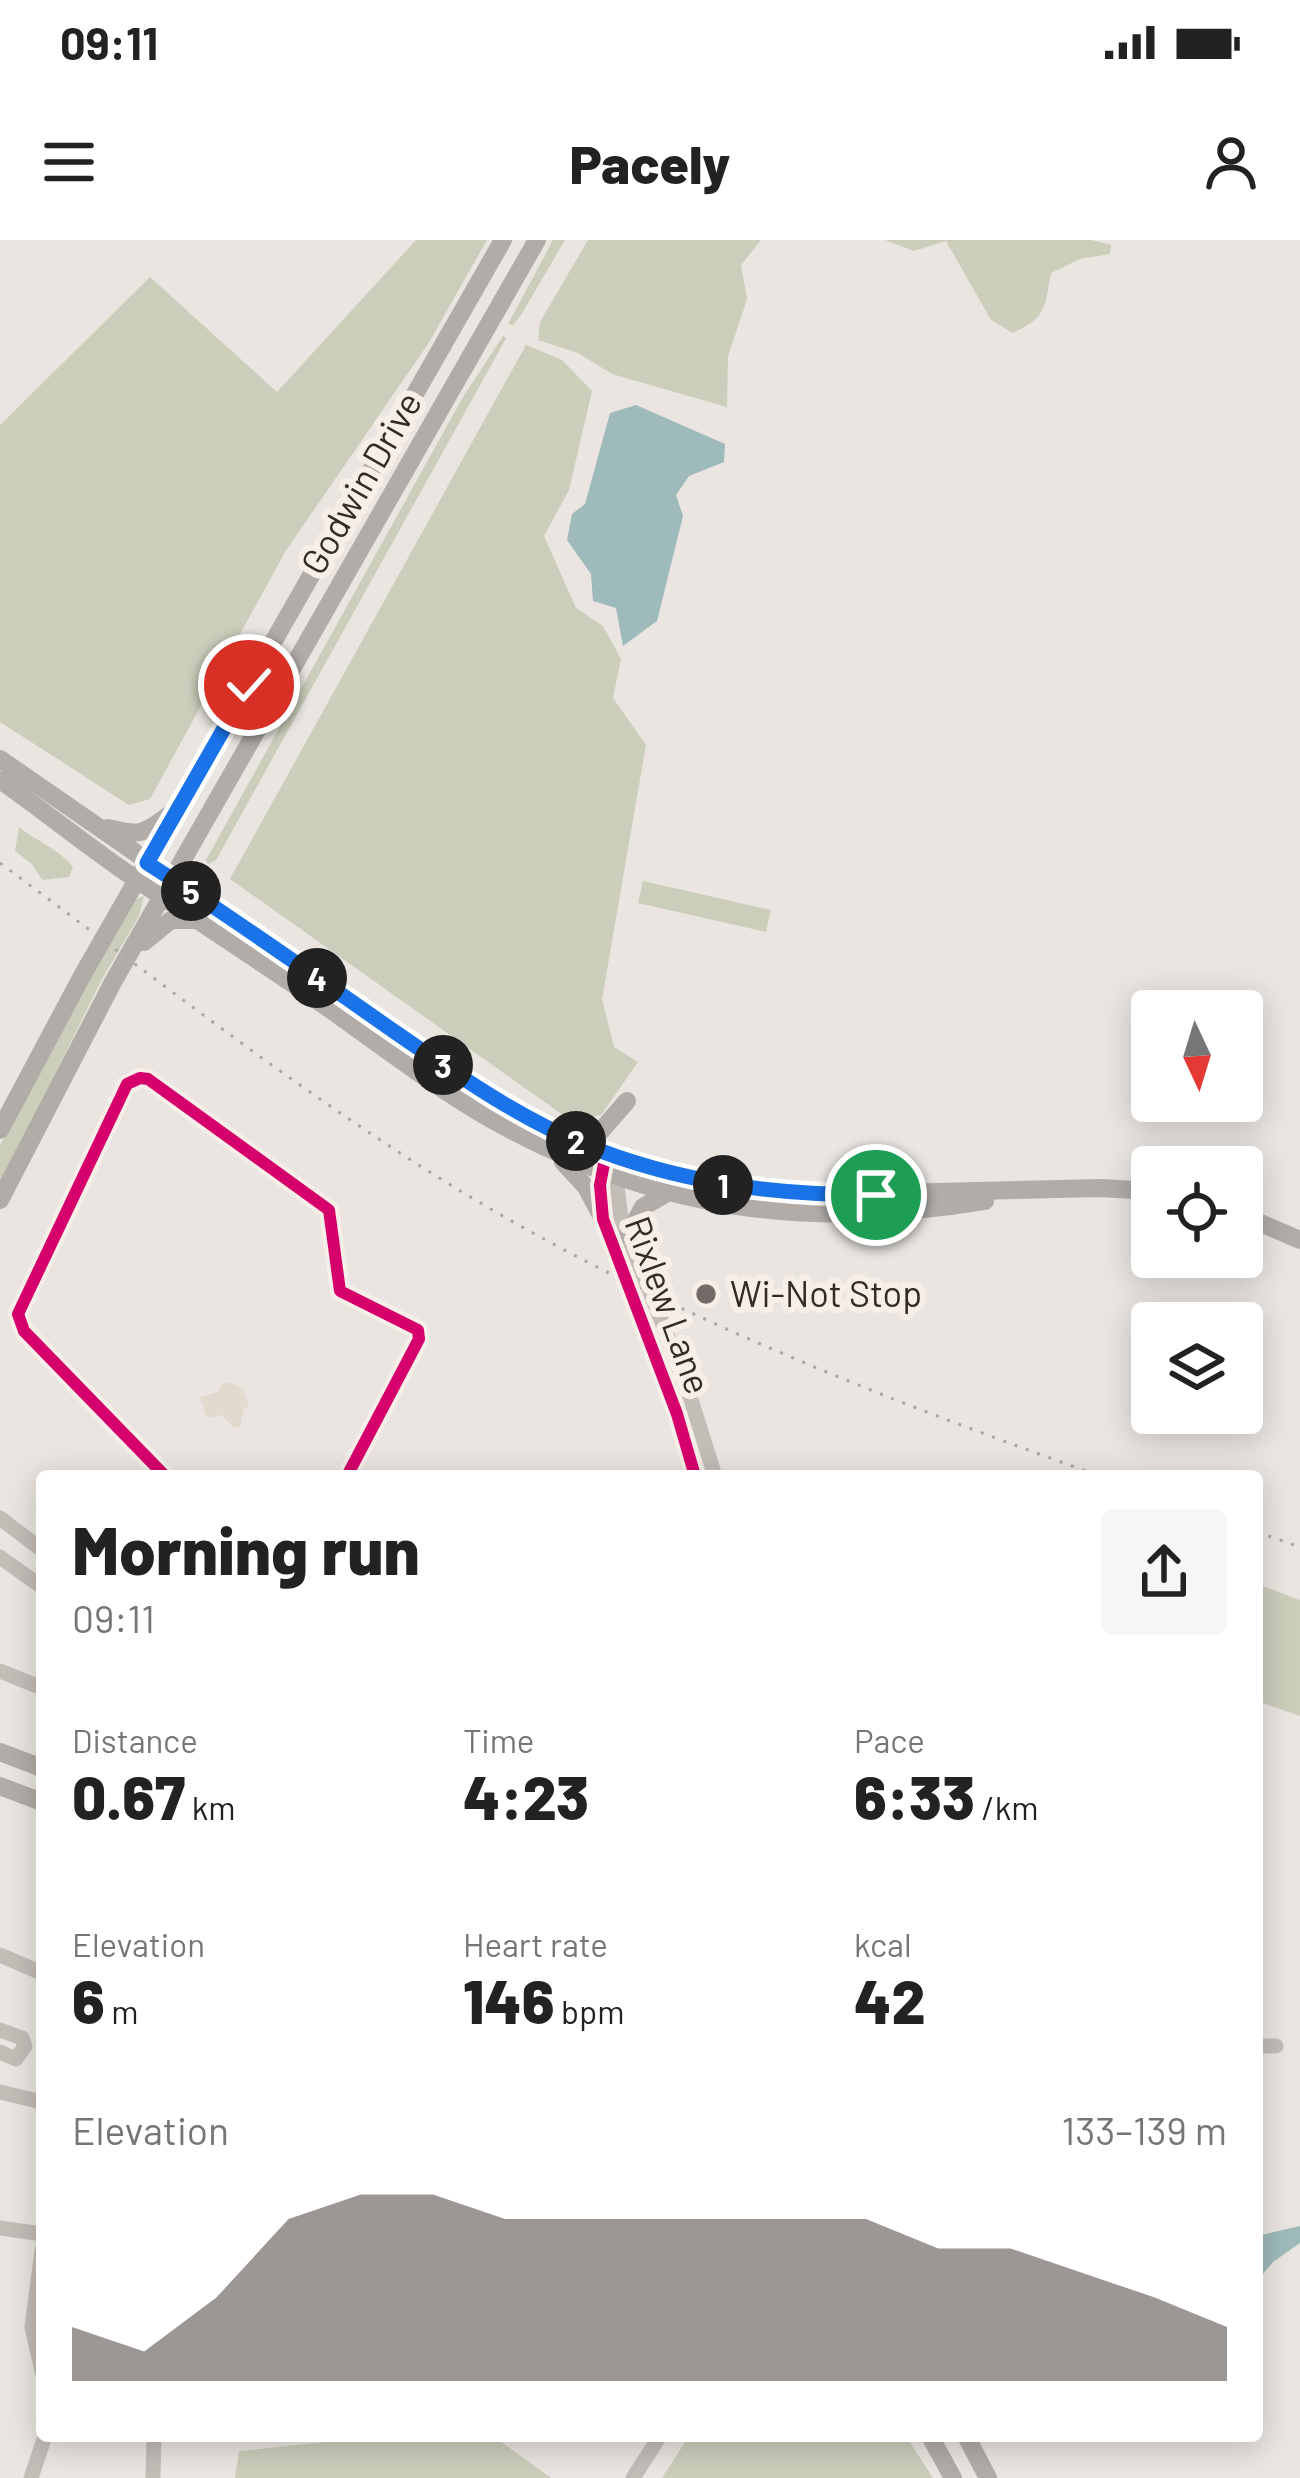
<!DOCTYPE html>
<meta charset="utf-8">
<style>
:root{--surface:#fff;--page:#f6f6f6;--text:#222;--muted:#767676;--accent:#736c68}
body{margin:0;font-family:Barlow,sans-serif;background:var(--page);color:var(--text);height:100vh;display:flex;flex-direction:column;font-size:45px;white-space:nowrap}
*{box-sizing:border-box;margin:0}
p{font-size:39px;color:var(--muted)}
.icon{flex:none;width:66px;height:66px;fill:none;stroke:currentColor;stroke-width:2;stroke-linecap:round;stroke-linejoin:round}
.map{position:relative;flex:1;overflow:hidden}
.panel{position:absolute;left:36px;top:1230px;width:1227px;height:972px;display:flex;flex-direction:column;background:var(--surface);border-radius:12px;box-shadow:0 6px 30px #0003}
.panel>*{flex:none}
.needle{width:78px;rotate:176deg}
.buttons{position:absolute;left:1131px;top:750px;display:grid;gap:24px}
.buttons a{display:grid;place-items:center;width:132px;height:132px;border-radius:12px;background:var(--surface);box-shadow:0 6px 30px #0003;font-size:60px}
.pin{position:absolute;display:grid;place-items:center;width:102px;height:102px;color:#fff;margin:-51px;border:6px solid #fff;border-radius:50%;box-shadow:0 3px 12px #0007}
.km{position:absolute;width:60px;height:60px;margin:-30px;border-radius:50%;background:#222;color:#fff;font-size:33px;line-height:60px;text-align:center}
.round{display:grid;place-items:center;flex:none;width:126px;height:126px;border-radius:12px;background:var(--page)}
.headline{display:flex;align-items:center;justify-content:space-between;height:204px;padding:0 36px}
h1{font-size:66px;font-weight:800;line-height:90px}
.figures{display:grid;grid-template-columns:repeat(3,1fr);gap:18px;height:204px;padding:12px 36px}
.figures div{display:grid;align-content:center}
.figures b{font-size:60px;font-weight:800}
.figures small{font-size:33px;font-weight:400}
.figures p{font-size:33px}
.chart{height:336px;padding:24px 36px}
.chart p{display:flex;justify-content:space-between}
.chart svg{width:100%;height:216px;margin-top:12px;fill:var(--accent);opacity:.7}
.status{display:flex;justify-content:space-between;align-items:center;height:84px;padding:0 60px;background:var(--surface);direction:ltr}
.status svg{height:33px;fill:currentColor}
header{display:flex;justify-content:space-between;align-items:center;height:156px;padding:0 36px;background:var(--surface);font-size:54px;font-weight:800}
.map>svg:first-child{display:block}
</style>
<div class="status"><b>09:11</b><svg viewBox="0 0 49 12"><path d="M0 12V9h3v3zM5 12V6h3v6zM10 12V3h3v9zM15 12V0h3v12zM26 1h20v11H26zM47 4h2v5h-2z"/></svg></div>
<header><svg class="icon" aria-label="menu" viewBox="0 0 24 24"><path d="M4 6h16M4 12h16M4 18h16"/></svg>Pacely<svg class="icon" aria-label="person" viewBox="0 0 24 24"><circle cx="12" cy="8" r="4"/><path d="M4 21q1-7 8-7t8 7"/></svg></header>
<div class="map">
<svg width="1300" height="2238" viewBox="0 0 1300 2238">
<rect width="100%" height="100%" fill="#eae5e0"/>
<g fill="#cbcebb">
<polygon points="416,0 487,0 428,104 285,312 150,559 129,565 0,482 0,185 150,37 277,152"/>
<polygon points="553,0 565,0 521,75 513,85 508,84"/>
<polygon points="588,0 761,0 741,25 747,59 728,116 727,167 612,134 578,113 538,100 540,82"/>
<path d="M885,0H1091L1111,5L1110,14L1080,19L1051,33C1044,68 1048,76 1013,93L991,80L946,1L914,11Z"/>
<polygon points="503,96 506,98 499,111 216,620 208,624 206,620 463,157"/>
<polygon points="526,105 562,120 592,151 569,250 544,296 576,368 603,386 621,419 613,458 646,505 602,759 614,807 638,822 601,875 570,880 230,639"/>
<path d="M19,587C36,601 59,609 73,627L69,637L42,640L32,624L15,611Z"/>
<polygon points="643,641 771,670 766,692 638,663"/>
<polygon points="144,656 139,676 101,741 0,946 0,905 132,661"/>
<polygon points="1257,1344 1300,1360 1300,1476 1257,1461"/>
<polygon points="382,2196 493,2196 551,2238 235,2238 239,2211"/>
<polygon points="689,2196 906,2196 933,2238 662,2238"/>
</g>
<polygon fill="#e3d9ce" points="230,1142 244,1150 249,1167 244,1168 240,1186 234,1188 222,1175 207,1178 200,1157 218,1152 222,1144"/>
<g fill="#9ebaba">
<polygon points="636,165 725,204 724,222 689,236 676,255 683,276 657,381 623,406 616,368 593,361 591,334 567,300 572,274 585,264 610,173"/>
<polygon points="1300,1986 1300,2003 1273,2022 1257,2041 1257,1996"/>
</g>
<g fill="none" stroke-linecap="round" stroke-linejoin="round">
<g stroke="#c3bdb8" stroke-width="15">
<polyline points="604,921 603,979 677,1174 695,1236"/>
<polyline points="615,927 621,979 684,1137 715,1236"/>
<polyline points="165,1236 24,1091 18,1074 127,844 140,838 148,839 329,970 340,1051 418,1090 419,1099 347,1236"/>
<polyline points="0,1278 42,1310"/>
<polyline points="0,1317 42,1347"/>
<polyline points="0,1431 42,1448"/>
<polyline points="0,1715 42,1733"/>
<polyline points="0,1790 22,1798 25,1806 16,1819 0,1812"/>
<polyline points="1257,1806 1276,1806"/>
<polyline points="0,1852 42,1862"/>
<polyline points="0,1988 42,1994"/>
<polyline points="42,2010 32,2087 42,2131"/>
<polyline points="31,2238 45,2196"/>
<polyline points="153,2238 154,2196"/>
<polyline points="633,2238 660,2196"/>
</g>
<g stroke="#b1aca8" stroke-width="18">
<polyline points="0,519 473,846 549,888 606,913 733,947 819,955 1101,948 1152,951"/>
<path d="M0,540C47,573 92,610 140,642C200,682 261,722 321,763C378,803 434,847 494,881C652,969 808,991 985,961"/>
<path d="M108,588C139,596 143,595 169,575"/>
<polyline points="144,702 171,680 198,680"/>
<polyline points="0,890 82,736 503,0"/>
<polyline points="576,898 600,892 627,861"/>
<polyline points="563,922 586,947 603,979"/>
<polyline points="0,960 113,742 537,0"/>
<polyline points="1242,975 1300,1000"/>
<polyline points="628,995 643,967 667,953"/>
<polyline points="0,1512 42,1528"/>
<polyline points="0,1546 42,1562"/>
<polyline points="930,2196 953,2238"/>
<polyline points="966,2196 988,2238"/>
</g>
<g stroke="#aba6a3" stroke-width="3" stroke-dasharray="3 9" stroke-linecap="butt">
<path d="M0,623C168,747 333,880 515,983C702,1088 899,1164 1100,1236"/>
<polyline points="1257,1292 1300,1307"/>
</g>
<defs>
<g id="cycleway">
<polyline points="606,913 600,945 603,979 677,1174 695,1236"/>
<polyline points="165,1236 24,1091 18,1074 127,844 140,838 148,839 329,970 340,1051 418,1090 419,1099 347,1236"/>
</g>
</defs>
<use href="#cycleway" stroke="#f7efe7" stroke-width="20"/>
<use href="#cycleway" stroke="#d6006c" stroke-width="12"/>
</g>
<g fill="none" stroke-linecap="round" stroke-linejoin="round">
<defs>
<path id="route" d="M249,445L147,623C232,677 313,735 395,792C455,833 515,876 583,904C678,943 774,955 876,955"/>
</defs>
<use href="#route" stroke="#fff" stroke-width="24"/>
<use href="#route" stroke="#1a73e8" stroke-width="15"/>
</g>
<circle fill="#736c68" stroke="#f7efe7" stroke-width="4.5" cx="706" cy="1054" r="12"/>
<g text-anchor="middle" stroke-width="12" stroke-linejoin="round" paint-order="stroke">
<g font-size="36" fill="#332b28" stroke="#f7efe7">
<text transform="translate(361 243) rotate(-60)" y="13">Godwin Drive</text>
<text transform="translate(668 1065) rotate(70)" y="13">Rixlew Lane</text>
</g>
<g font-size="36" fill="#332b28" stroke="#f7efe7" text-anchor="start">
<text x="730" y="1067">Wi-Not Stop</text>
</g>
</g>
</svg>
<div class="buttons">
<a><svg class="needle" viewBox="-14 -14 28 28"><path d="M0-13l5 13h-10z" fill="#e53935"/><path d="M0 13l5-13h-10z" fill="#767676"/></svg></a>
<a><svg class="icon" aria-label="locate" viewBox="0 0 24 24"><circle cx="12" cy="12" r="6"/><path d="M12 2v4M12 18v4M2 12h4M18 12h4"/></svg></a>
<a><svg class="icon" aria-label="layers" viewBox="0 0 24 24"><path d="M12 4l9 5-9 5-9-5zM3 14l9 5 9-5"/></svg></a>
</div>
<div class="pin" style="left:876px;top:955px;background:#1e9e55"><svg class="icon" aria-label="arrive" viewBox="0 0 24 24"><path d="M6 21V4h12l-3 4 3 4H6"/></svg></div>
<div class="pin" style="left:249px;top:445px;background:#d93025"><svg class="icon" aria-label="check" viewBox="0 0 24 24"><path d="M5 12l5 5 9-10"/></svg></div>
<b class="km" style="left:723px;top:945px">1</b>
<b class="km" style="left:576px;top:901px">2</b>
<b class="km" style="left:443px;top:825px">3</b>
<b class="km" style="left:317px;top:738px">4</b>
<b class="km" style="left:191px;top:651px">5</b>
<section class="panel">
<div class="headline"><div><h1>Morning run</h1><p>09:11</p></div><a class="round"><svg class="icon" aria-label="share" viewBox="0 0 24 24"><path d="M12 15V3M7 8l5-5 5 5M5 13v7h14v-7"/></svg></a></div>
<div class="figures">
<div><p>Distance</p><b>0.67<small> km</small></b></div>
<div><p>Time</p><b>4:23</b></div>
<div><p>Pace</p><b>6:33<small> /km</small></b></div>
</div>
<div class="figures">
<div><p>Elevation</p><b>6<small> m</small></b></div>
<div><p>Heart rate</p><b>146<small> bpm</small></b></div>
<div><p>kcal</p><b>42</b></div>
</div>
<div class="chart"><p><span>Elevation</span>133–139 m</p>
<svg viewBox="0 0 160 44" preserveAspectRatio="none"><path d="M0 44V33L10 38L20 27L30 11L40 6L50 6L60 11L70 11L80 11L90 11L100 11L110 11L120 17L130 17L140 22L150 27L160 33V44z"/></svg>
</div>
</section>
</div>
